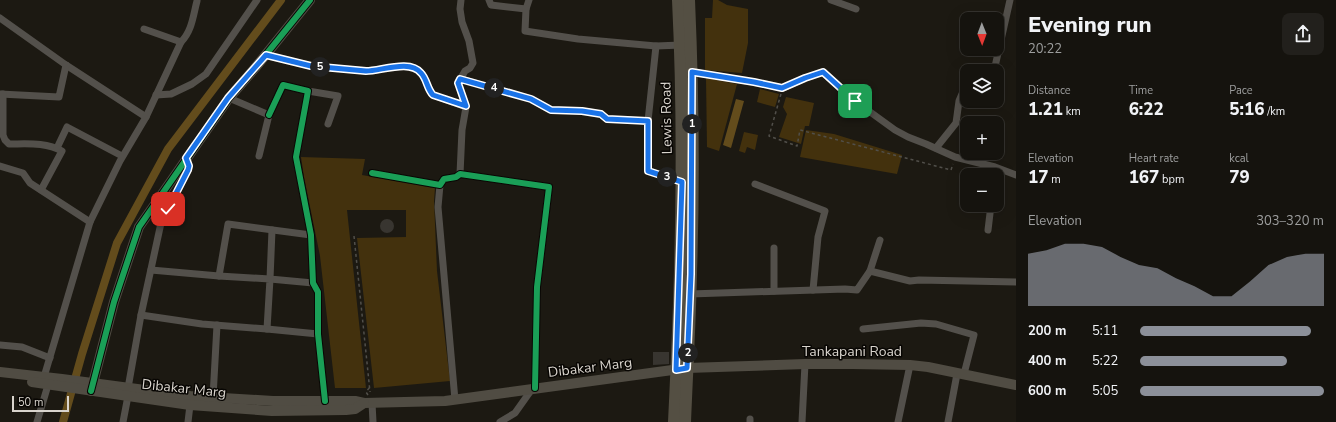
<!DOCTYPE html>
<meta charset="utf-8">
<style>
:root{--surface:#15130e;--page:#22201c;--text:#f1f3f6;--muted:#9d9e9e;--line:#34322e;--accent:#8c9099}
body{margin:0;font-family:"Nunito Sans",sans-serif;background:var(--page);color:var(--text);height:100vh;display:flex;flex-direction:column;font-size:15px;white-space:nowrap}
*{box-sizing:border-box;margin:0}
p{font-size:13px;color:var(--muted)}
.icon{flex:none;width:22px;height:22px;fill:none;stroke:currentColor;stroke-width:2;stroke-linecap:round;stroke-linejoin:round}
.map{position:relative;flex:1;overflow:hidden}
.sheet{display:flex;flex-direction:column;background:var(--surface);width:320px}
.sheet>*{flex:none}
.needle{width:26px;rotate:179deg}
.buttons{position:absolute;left:960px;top:12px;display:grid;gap:8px}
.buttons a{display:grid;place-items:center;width:44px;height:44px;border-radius:8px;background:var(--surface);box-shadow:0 4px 16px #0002,0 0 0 1px var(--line);font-size:20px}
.scale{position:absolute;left:12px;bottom:10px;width:57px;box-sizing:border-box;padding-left:4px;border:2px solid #d9d4cd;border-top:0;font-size:11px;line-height:14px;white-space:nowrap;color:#d9d4cd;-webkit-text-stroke:3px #080603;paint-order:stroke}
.pin{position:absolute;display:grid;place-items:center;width:34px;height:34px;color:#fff;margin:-17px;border-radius:8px;box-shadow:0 2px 6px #0006}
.km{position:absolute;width:20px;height:20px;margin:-10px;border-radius:50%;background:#222;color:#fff;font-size:11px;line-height:20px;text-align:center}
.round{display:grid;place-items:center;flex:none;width:42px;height:42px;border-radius:8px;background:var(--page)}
.overview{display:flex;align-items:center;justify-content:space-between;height:68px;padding:0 12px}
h1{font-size:22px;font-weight:800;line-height:30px}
.figures{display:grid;grid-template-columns:repeat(3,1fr);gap:6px;height:68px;padding:4px 12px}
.figures div{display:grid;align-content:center}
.figures b{font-size:17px;font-weight:800}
.figures small{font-size:11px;font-weight:400}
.figures p{font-size:11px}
.chart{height:112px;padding:8px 12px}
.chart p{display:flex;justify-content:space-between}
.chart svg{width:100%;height:72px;margin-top:4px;fill:var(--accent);opacity:.7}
ul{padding:0 12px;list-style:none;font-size:13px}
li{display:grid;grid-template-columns:64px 48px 1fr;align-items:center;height:30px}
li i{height:10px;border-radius:5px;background:var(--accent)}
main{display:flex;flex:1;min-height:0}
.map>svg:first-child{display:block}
</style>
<main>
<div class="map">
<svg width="1016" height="422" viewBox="0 0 1016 422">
<rect width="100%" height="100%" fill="#1c1912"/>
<g fill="#43310d">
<polygon points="713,0 718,0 727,5 748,9 748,43 742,73 705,70 705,18 712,18"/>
<polygon points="706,78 737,84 719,151 707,147"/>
<polygon points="760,89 779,94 775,107 757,102"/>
<polygon points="786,97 814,103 809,126 805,126 801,144 779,137 787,114 783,107"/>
<polygon points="806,130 834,134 902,155 897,174 800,157"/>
<polygon points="744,132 758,135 755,150 747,147 745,153 739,151"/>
<polygon points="301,157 365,159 362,175 435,188 434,201 437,271 450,381 374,388 357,238 406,237 406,210 347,210 366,388 335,388 320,256 304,177"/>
</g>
<polygon fill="#634c1c" points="736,99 744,101 731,148 723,145"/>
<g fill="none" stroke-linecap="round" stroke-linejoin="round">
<polyline stroke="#634c1c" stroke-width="8" points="63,422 82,354 117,243 168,149 281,0"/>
</g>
<g fill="#383530">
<circle cx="387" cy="226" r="7"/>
<polygon points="653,352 669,352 669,364 653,365"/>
</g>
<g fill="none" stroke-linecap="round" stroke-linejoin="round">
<g stroke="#514f4a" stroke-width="1.5" stroke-dasharray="3 3" stroke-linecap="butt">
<polyline points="781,94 769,136 797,146 800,130 951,170 953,164"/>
<polyline points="354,236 370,392"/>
<polyline points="368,395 366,392 370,387"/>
</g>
<g stroke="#53504b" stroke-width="7">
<polyline points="489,0 491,5 526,9 529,0"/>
<polyline points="831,0 856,9"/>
<polyline points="526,9 525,31 578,39 656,46 648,121 648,171 682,182"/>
<polyline points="0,18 66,65 146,117"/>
<path d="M181,42C192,31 193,16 197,1"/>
<polyline points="656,46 681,45"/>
<path d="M266,55L311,66L367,71C381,71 410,59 421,73C427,79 427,89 433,95L466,107"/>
<polyline points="994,71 1010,0"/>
<polyline points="692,72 753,82 783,88 805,78 823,72 855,101 895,130 908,137 926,144 955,157 995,167 1016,175"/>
<polyline points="461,79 531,99 551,110 582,111 601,114 607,119 648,121"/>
<polyline points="308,91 338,96 328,124"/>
<polyline points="0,94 59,97 66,65"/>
<path d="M3,94V135L5,140L9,144C27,144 46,142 62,151L41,190"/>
<polyline points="156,95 171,94 192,84 206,74 257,0"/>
<polyline points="229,98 269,115 259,156"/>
<polyline points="269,115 283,85 308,91 296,157 311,235 313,283 318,292 318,334 325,401"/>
<polyline points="57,148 67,127 122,156"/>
<polyline points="936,148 956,123 959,101 962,94 967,94"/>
<polyline points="0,166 23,173 30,183 90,222"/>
<polyline points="372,173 440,185 444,179 456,177 460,174 549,187 537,287 535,388"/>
<polyline points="460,174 462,130 466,107 458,83 465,71 470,68 473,63 469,41 462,22 460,9 461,0"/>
<polyline points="755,184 825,211 818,237 813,290"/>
<polyline points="440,185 438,207 455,400"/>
<polyline points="272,230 270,279 313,283"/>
<polyline points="988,230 991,205"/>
<polyline points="870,271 880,240"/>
<polyline points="219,276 228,224 311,235"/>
<polyline points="774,291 774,248"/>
<polyline points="690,294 845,289 857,290 870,271 910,281 919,280 1016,282"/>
<polyline points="141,315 202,324 267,329 270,279 219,276 151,270"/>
<polyline points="267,329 318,334"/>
<polyline points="863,329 921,323 936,324 974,335 964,374"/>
<polyline points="0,345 22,347 50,358"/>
<polyline points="44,377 90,222 120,161 146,117 181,42 144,29"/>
<polyline points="128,388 141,315 161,223 188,170 189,166 186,158"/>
<polyline points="213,397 217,325"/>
<polyline points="372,403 373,422"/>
<polyline points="37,422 48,385"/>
<polyline points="123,422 128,396"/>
<polyline points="188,422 190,405"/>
<polyline points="500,422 515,413 532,389"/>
<polyline points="750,422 750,419"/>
<polyline points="802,422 805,364"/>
<polyline points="898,422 910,365"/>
<polyline points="948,422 957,374"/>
</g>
<g stroke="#504c43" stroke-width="10">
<polyline points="0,372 62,379 190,396 273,401 355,401 364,403 445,401 687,368 805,364 852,364 910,365 928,367 1016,385"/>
<polyline points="32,382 190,405 272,411 346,410 355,409 364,403"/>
<polyline points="91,391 114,302 139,227 229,98 255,68 310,0"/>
</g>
<g stroke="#544f43" stroke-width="12">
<path d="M674,422C681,281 685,141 678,0"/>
<path d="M685,422C687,372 690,323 691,273C694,182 693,91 689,0"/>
</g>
<defs>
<g id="cycleway">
<polyline points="269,115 283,85 308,91 296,157 311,235 313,283 318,292 318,334 325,401"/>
<polyline points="372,173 440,185 444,179 456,177 460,174 549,187 537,287 535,388"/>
<polyline points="91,391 114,302 139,227 229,98 255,68 310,0"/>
</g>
</defs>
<use href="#cycleway" stroke="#080603" stroke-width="8"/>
<use href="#cycleway" stroke="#1a9f57" stroke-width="6"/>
</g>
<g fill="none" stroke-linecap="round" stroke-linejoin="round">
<defs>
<path id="route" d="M168,209L188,170L189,166L186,158L228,98L266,55L311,66L366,71C381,71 410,59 421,73C427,79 427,89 433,95L466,106L458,83L460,79L531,99L551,110L582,111L601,114L607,119L648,121V171L682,182L676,370L687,368L691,274L692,72L754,82L782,88L805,78L823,72L855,101"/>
</defs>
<use href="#route" stroke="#fff" stroke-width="8"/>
<use href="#route" stroke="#1a73e8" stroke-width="5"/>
</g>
<g text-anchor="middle" stroke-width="3" stroke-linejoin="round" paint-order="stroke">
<g font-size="14" fill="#d9d4cd" stroke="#080603">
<text transform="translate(666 118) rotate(-91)" y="5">Lewis Road</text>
<text x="852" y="356">Tankapani Road</text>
<text transform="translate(590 367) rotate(-7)" y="5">Dibakar Marg</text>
<text transform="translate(184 388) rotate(6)" y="5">Dibakar Marg</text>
</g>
</g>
</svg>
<div class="buttons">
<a><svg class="needle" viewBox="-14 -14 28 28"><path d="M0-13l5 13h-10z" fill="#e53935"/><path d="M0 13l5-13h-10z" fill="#9d9e9e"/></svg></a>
<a><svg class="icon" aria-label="layers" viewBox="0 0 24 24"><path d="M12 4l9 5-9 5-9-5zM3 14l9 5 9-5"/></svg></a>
<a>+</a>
<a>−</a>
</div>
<div class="scale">50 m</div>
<div class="pin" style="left:855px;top:101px;background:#1e9e55"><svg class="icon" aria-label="arrive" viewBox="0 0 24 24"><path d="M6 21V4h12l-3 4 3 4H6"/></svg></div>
<div class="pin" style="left:168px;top:209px;background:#d93025"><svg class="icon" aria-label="check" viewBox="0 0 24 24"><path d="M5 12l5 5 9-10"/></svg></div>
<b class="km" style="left:692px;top:124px">1</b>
<b class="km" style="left:688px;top:353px">2</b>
<b class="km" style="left:667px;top:177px">3</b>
<b class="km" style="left:494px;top:88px">4</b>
<b class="km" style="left:320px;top:67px">5</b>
</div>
<section class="sheet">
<div class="overview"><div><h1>Evening run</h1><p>20:22</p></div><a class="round"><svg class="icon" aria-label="share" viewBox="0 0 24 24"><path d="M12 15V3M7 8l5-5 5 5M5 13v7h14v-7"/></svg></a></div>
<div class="figures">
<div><p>Distance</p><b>1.21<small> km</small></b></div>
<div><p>Time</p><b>6:22</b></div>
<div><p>Pace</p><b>5:16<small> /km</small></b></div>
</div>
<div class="figures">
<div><p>Elevation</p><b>17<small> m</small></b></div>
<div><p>Heart rate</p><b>167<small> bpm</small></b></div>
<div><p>kcal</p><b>79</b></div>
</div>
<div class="chart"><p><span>Elevation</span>303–320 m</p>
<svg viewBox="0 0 160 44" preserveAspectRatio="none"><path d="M0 44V12L10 10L20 6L30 6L40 8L50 14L60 19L70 21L80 27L90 32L100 38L110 38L120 29L130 19L140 14L150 12L160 12V44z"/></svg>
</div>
<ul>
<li><b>200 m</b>5:11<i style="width:93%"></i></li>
<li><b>400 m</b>5:22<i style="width:80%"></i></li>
<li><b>600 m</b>5:05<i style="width:100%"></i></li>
</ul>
</section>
</main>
